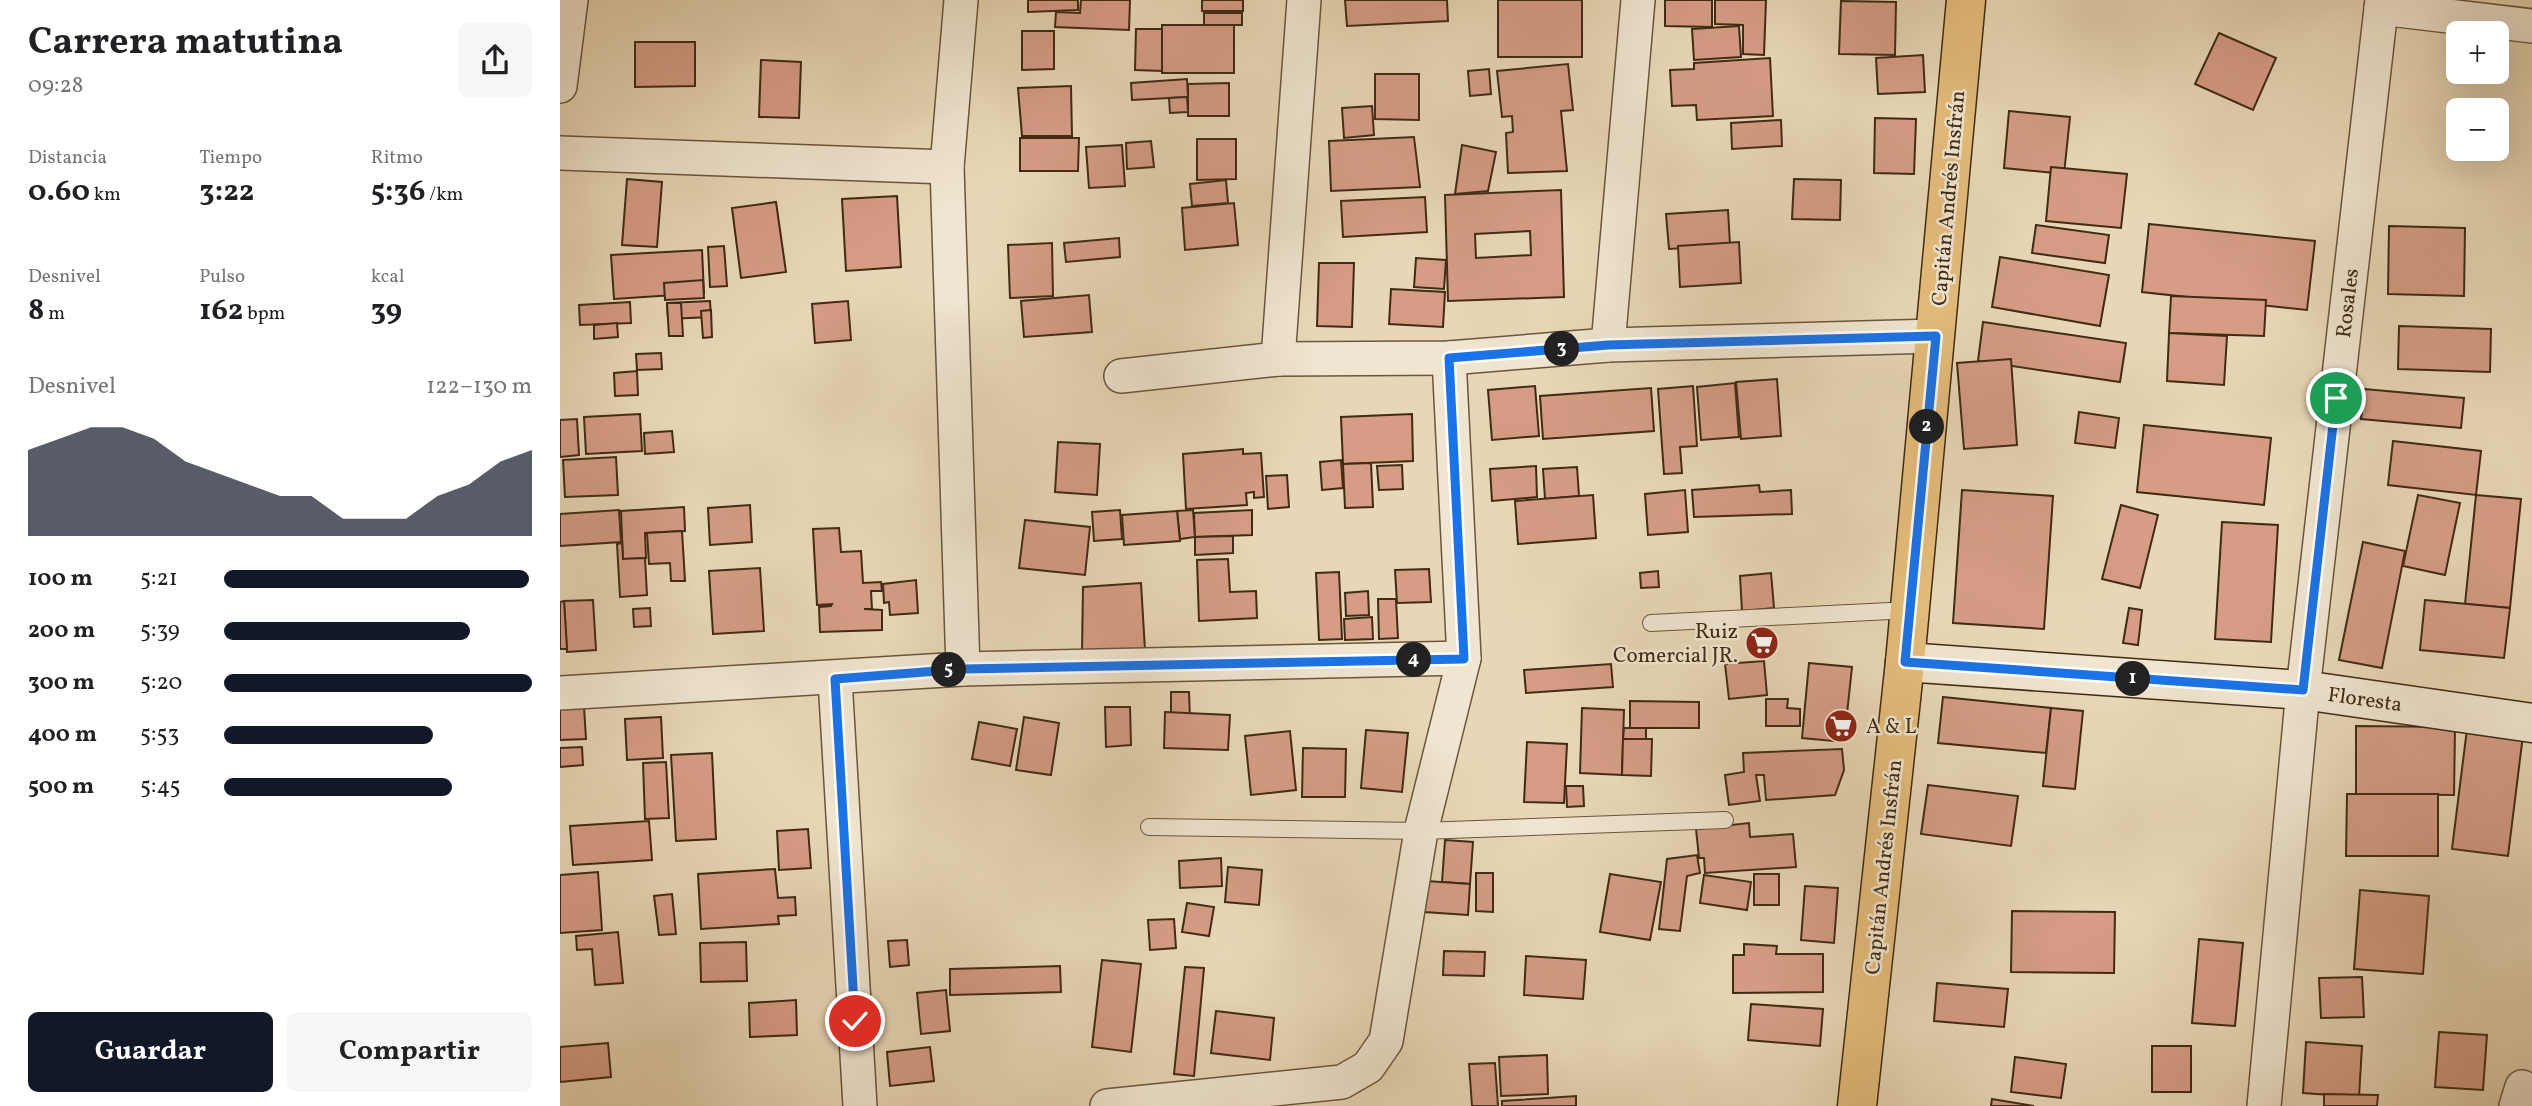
<!DOCTYPE html>
<html lang="es">
<meta charset="utf-8">
<style>
:root{--surface:#fff;--page:#f6f6f6;--text:#202124;--muted:#757577;--accent:#111827}
body{margin:0;font-family:Vollkorn,serif;background:var(--page);color:var(--text);height:100vh;display:flex;flex-direction:column;font-size:26px;white-space:nowrap}
*{box-sizing:border-box;margin:0}
p{font-size:23px;color:var(--muted)}
.icon{flex:none;width:38px;height:38px;fill:none;stroke:currentColor;stroke-width:2;stroke-linecap:round;stroke-linejoin:round}
.map{position:relative;flex:1;overflow:hidden}
.details{display:flex;flex-direction:column;background:var(--surface);width:560px}
.details>*{flex:none}
.fabs{position:absolute;left:1886px;top:21px;display:grid;gap:14px}
.fabs a{display:grid;place-items:center;width:63px;height:63px;border-radius:10px;background:var(--surface);box-shadow:0 7px 28px #0002;font-size:35px}
.pin{position:absolute;display:grid;place-items:center;width:60px;height:60px;color:#fff;margin:-30px;border:4px solid #fff;border-radius:50%;box-shadow:0 2px 7px #0007}
.km{position:absolute;width:35px;height:35px;margin:-18px;border-radius:50%;background:#222;color:#fff;font-size:19px;line-height:35px;text-align:center}
.round{display:grid;place-items:center;flex:none;width:74px;height:74px;border-radius:10px;background:var(--page)}
.overview{display:flex;align-items:center;justify-content:space-between;height:119px;padding:0 28px}
h1{font-size:38px;font-weight:700;line-height:52px}
.stats{display:grid;grid-template-columns:repeat(3,1fr);gap:10px;height:119px;padding:7px 28px}
.stats div{display:grid;align-content:center}
.stats b{font-size:30px;font-weight:700}
.stats small{font-size:19px;font-weight:400}
.stats p{font-size:19px}
.chart{height:196px;padding:14px 28px}
.chart p{display:flex;justify-content:space-between}
.chart svg{width:100%;height:126px;margin-top:7px;fill:var(--accent);opacity:.7}
.cta{display:flex;gap:14px;margin-top:auto;padding:14px 28px}
.cta a{flex:1;height:80px;border-radius:10px;background:var(--accent);color:#fff;font-size:28px;font-weight:700;line-height:80px;text-align:center}
.cta a+a{background:var(--page);color:var(--text)}
ul{padding:0 28px;list-style:none;font-size:23px}
li{display:grid;grid-template-columns:112px 84px 1fr;align-items:center;height:52px}
li i{height:18px;border-radius:9px;background:var(--accent)}
main{display:flex;flex:1;min-height:0}
.map>svg:first-child{display:block}
</style>
<main>
<section class="details">
<div class="overview"><div><h1>Carrera matutina</h1><p>09:28</p></div><a class="round"><svg class="icon" aria-label="share" viewBox="0 0 24 24"><path d="M12 15V3M7 8l5-5 5 5M5 13v7h14v-7"/></svg></a></div>
<div class="stats">
<div><p>Distancia</p><b>0.60<small> km</small></b></div>
<div><p>Tiempo</p><b>3:22</b></div>
<div><p>Ritmo</p><b>5:36<small> /km</small></b></div>
</div>
<div class="stats">
<div><p>Desnivel</p><b>8<small> m</small></b></div>
<div><p>Pulso</p><b>162<small> bpm</small></b></div>
<div><p>kcal</p><b>39</b></div>
</div>
<div class="chart"><p><span>Desnivel</span>122–130 m</p>
<svg viewBox="0 0 160 44" preserveAspectRatio="none"><path d="M0 44V14L10 10L20 6L30 6L40 10L50 18L60 22L70 26L80 30L90 30L100 38L110 38L120 38L130 30L140 26L150 18L160 14V44z"/></svg>
</div>
<ul>
<li><b>100 m</b>5:21<i style="width:99%"></i></li>
<li><b>200 m</b>5:39<i style="width:80%"></i></li>
<li><b>300 m</b>5:20<i style="width:100%"></i></li>
<li><b>400 m</b>5:53<i style="width:68%"></i></li>
<li><b>500 m</b>5:45<i style="width:74%"></i></li>
</ul>
<div class="cta"><a>Guardar</a><a>Compartir</a></div>
</section>
<div class="map">
<svg width="1972" height="1106" viewBox="0 0 1972 1106">
<rect width="100%" height="100%" fill="#e8d7b6"/>
<filter id="stains"><feTurbulence type="fractalNoise" baseFrequency=".00286" numOctaves="4"/><feColorMatrix values="0 0 0 0 .2 0 0 0 0 .09 0 0 0 0 .02 0 0 0 .5 -.17"/></filter>
<radialGradient id="worn" r=".72"><stop offset=".6" stop-color="#630" stop-opacity="0"/><stop offset="1" stop-color="#630" stop-opacity=".3"/></radialGradient>
<g fill="#d69c86" stroke="#402b13" stroke-width="2" fill-rule="evenodd">
<polygon points="468,0 518,0 518,10 468,12"/>
<polygon points="521,0 570,0 569,30 495,27 496,12 520,13"/>
<rect x="642" y="0" width="41" height="11"/>
<polygon points="785,0 887,0 888,21 787,26"/>
<rect x="938" y="0" width="84" height="57"/>
<polygon points="1105,0 1152,0 1152,27 1105,26"/>
<polygon points="1155,0 1206,0 1204,55 1183,54 1183,25 1155,24"/>
<polygon points="1281,1 1336,2 1335,55 1279,54"/>
<rect x="644" y="13" width="38" height="12"/>
<rect x="602" y="25" width="72" height="48"/>
<polygon points="1179,26 1181,57 1134,60 1132,29"/>
<polygon points="576,29 602,29 602,71 575,70"/>
<polygon points="462,31 494,31 494,69 462,70"/>
<polygon points="1659,33 1716,58 1693,110 1635,84"/>
<polygon points="75,42 135,42 135,86 75,87"/>
<polygon points="1363,55 1365,92 1318,94 1316,58"/>
<polygon points="1210,58 1213,116 1137,120 1136,105 1112,106 1110,70 1134,69 1134,63"/>
<polygon points="201,60 241,62 239,118 199,117"/>
<polygon points="1008,64 1013,110 1001,111 1007,171 948,173 946,133 953,132 952,116 942,117 937,71"/>
<polygon points="929,69 931,94 910,96 908,71"/>
<polygon points="815,74 859,74 859,120 815,119"/>
<polygon points="627,79 628,97 572,100 571,83"/>
<polygon points="669,83 669,116 628,116 628,84"/>
<polygon points="511,86 512,136 462,136 458,88"/>
<polygon points="627,97 628,112 610,113 609,98"/>
<polygon points="812,106 814,135 784,138 782,108"/>
<polygon points="1449,111 1510,117 1504,174 1444,168"/>
<polygon points="1315,118 1356,119 1354,174 1314,173"/>
<polygon points="1221,120 1222,146 1172,149 1171,123"/>
<polygon points="854,137 860,187 771,191 769,141"/>
<polygon points="460,138 519,138 518,171 460,171"/>
<polygon points="637,139 676,139 676,179 637,180"/>
<polygon points="591,141 594,167 567,169 566,143"/>
<polygon points="562,145 565,186 529,188 526,147"/>
<polygon points="902,145 936,152 928,191 895,194"/>
<polygon points="1491,167 1567,174 1561,228 1486,221"/>
<polygon points="67,179 102,182 97,247 62,245"/>
<polygon points="1234,179 1281,180 1280,220 1232,219"/>
<polygon points="666,180 668,203 632,206 630,184"/>
<path d="M1001,190L1004,297L888,301L885,195ZM970,231L971,255L916,258L915,234Z"/>
<polygon points="337,196 341,267 286,271 282,199"/>
<polygon points="865,197 867,232 783,237 781,201"/>
<polygon points="216,202 226,272 181,278 172,208"/>
<polygon points="674,203 678,245 625,250 622,208"/>
<polygon points="1168,210 1170,245 1109,249 1106,214"/>
<polygon points="1589,224 1755,241 1747,310 1582,292"/>
<polygon points="1476,225 1549,235 1545,263 1472,253"/>
<polygon points="1829,226 1905,228 1904,296 1828,294"/>
<polygon points="559,238 560,257 506,262 504,243"/>
<polygon points="1179,242 1181,283 1120,287 1118,246"/>
<polygon points="492,243 493,296 450,298 448,245"/>
<polygon points="164,246 167,286 150,287 148,247"/>
<polygon points="142,250 144,293 54,299 51,255"/>
<polygon points="1440,257 1549,275 1540,326 1432,307"/>
<polygon points="856,258 886,260 884,289 854,287"/>
<polygon points="759,263 794,263 792,327 757,326"/>
<polygon points="143,280 144,298 105,300 104,283"/>
<polygon points="831,289 885,292 883,327 829,324"/>
<polygon points="529,295 532,332 464,337 461,301"/>
<polygon points="1611,296 1706,300 1704,336 1609,333"/>
<polygon points="150,301 151,317 108,319 107,303"/>
<polygon points="288,301 291,340 255,343 252,304"/>
<polygon points="70,302 71,323 20,325 19,305"/>
<polygon points="107,303 121,303 123,336 109,336"/>
<polygon points="151,310 152,337 143,338 141,311"/>
<polygon points="1423,322 1566,343 1560,382 1418,361"/>
<polygon points="57,323 58,337 34,339 34,325"/>
<polygon points="1839,326 1931,329 1930,372 1838,369"/>
<polygon points="1609,333 1667,336 1664,385 1607,381"/>
<polygon points="101,353 102,369 77,370 76,354"/>
<polygon points="1451,359 1457,445 1404,449 1397,363"/>
<polygon points="77,371 78,395 55,396 54,373"/>
<polygon points="1217,379 1221,436 1181,439 1176,382"/>
<polygon points="1175,383 1179,437 1141,440 1137,387"/>
<polygon points="975,386 979,436 932,440 928,390"/>
<polygon points="1133,386 1137,446 1120,447 1122,473 1104,474 1098,389"/>
<polygon points="1091,388 1094,431 983,439 980,396"/>
<polygon points="1804,389 1904,398 1901,428 1801,419"/>
<polygon points="1519,412 1559,418 1555,448 1515,443"/>
<polygon points="80,414 82,451 26,454 24,417"/>
<polygon points="852,414 853,461 783,464 781,417"/>
<polygon points="17,419 19,455 0,457 0,420"/>
<polygon points="1584,425 1711,438 1704,505 1577,492"/>
<polygon points="112,431 114,452 85,454 84,433"/>
<polygon points="1833,441 1921,451 1916,495 1828,485"/>
<polygon points="498,442 540,444 537,495 495,492"/>
<polygon points="683,449 683,454 701,453 704,497 694,498 694,492 686,493 687,505 626,509 623,454"/>
<polygon points="56,457 58,495 5,497 3,460"/>
<polygon points="781,460 783,488 762,490 760,462"/>
<polygon points="811,463 813,507 785,508 783,464"/>
<polygon points="842,465 843,489 819,490 817,466"/>
<polygon points="976,466 977,497 932,501 930,469"/>
<polygon points="1017,467 1019,496 985,499 983,469"/>
<polygon points="727,475 729,507 708,509 706,476"/>
<polygon points="1199,485 1200,492 1231,490 1232,514 1134,517 1132,490"/>
<polygon points="1125,490 1128,532 1088,535 1085,494"/>
<polygon points="1402,490 1493,496 1484,629 1393,623"/>
<polygon points="1033,495 1036,538 958,544 955,501"/>
<polygon points="1858,495 1900,503 1885,575 1843,566"/>
<polygon points="1916,495 1961,499 1950,608 1905,604"/>
<polygon points="190,505 192,542 150,545 148,508"/>
<polygon points="1561,505 1598,515 1580,588 1542,579"/>
<polygon points="124,507 125,531 85,533 86,558 63,559 61,511"/>
<polygon points="59,510 61,542 0,546 0,514"/>
<polygon points="560,510 562,539 534,541 532,512"/>
<polygon points="633,510 635,537 620,539 617,511"/>
<polygon points="692,510 692,535 635,537 634,513"/>
<polygon points="617,511 620,541 564,545 562,515"/>
<polygon points="465,520 530,527 525,575 459,568"/>
<polygon points="1662,522 1718,525 1711,642 1655,639"/>
<polygon points="279,528 281,552 301,551 303,583 321,582 322,591 311,591 312,609 304,609 322,610 322,630 260,632 259,607 271,606 272,604 257,605 253,529"/>
<polygon points="122,531 125,581 111,581 110,563 89,564 87,533"/>
<polygon points="673,536 673,553 635,555 635,537"/>
<polygon points="1803,542 1845,551 1822,668 1779,660"/>
<polygon points="62,543 63,559 85,558 87,595 60,597 57,544"/>
<polygon points="668,559 670,592 696,591 697,618 639,621 637,560"/>
<polygon points="200,568 204,631 153,634 149,571"/>
<polygon points="869,569 871,602 837,603 835,570"/>
<polygon points="1098,571 1099,587 1081,588 1080,573"/>
<polygon points="779,572 782,639 759,640 756,573"/>
<polygon points="1211,573 1214,608 1182,611 1180,576"/>
<polygon points="356,580 358,613 330,615 329,602 324,603 323,584"/>
<polygon points="581,583 585,650 522,653 523,587"/>
<polygon points="808,591 809,615 786,616 785,593"/>
<polygon points="818,599 836,599 838,638 819,639"/>
<polygon points="33,600 36,650 7,652 4,601"/>
<polygon points="1865,600 1950,608 1944,658 1860,650"/>
<polygon points="4,601 7,649 0,649 0,602"/>
<polygon points="90,608 91,626 74,627 73,609"/>
<polygon points="1569,608 1582,610 1578,645 1563,643"/>
<polygon points="812,617 813,639 785,640 784,619"/>
<polygon points="1204,661 1207,695 1169,699 1165,664"/>
<polygon points="1249,663 1292,667 1284,742 1242,738"/>
<polygon points="1051,664 1053,687 966,693 964,670"/>
<polygon points="611,692 629,692 630,719 611,720"/>
<polygon points="1383,697 1491,708 1486,753 1378,743"/>
<polygon points="1206,699 1228,699 1227,708 1240,709 1240,726 1206,726"/>
<polygon points="1070,701 1139,702 1139,728 1070,728"/>
<polygon points="24,707 26,739 0,740 0,708"/>
<polygon points="545,707 570,707 571,745 546,747"/>
<polygon points="1022,708 1064,710 1062,775 1020,773"/>
<polygon points="1491,708 1523,711 1515,789 1483,786"/>
<polygon points="605,712 670,715 668,750 604,748"/>
<polygon points="101,717 103,758 67,760 65,719"/>
<polygon points="464,717 499,723 491,775 456,770"/>
<polygon points="419,722 457,729 450,766 412,759"/>
<polygon points="1796,726 1895,727 1894,795 1796,794"/>
<polygon points="1064,728 1086,728 1086,739 1063,739"/>
<polygon points="1907,729 1963,735 1948,856 1892,849"/>
<polygon points="806,730 848,733 842,792 801,788"/>
<polygon points="730,731 736,790 691,795 685,736"/>
<polygon points="1063,739 1092,739 1091,776 1062,775"/>
<polygon points="967,742 1007,744 1004,803 964,802"/>
<polygon points="22,747 23,765 0,767 0,748"/>
<polygon points="743,748 786,749 785,797 742,797"/>
<polygon points="1282,749 1284,770 1275,795 1206,800 1204,775 1196,775 1200,801 1169,805 1165,775 1184,772 1183,753"/>
<polygon points="152,753 156,839 116,841 111,755"/>
<polygon points="106,762 109,818 85,819 83,763"/>
<polygon points="1368,785 1458,796 1451,846 1361,834"/>
<polygon points="1006,786 1023,786 1024,806 1007,807"/>
<polygon points="1787,794 1878,794 1878,856 1786,856"/>
<polygon points="89,821 92,860 13,865 10,826"/>
<polygon points="1189,823 1190,837 1233,834 1236,867 1145,873 1144,858 1139,858 1136,829"/>
<polygon points="248,829 251,868 219,870 217,831"/>
<polygon points="885,840 913,842 910,884 882,882"/>
<polygon points="1137,855 1140,873 1127,876 1120,931 1099,929 1107,859"/>
<polygon points="661,858 662,886 620,888 619,861"/>
<polygon points="668,867 702,870 699,905 665,902"/>
<polygon points="215,869 218,898 235,897 236,915 218,916 219,924 141,929 138,874"/>
<polygon points="38,872 42,930 0,933 0,875"/>
<polygon points="916,873 933,873 933,912 916,911"/>
<polygon points="1050,874 1101,882 1090,940 1040,932"/>
<rect x="1194" y="874" width="25" height="31"/>
<polygon points="1144,875 1191,882 1187,910 1140,903"/>
<polygon points="866,881 910,884 908,915 864,912"/>
<polygon points="1245,886 1278,888 1274,943 1241,940"/>
<polygon points="1800,890 1869,896 1863,974 1794,969"/>
<polygon points="112,894 116,934 99,935 94,896"/>
<polygon points="627,903 654,907 649,936 622,932"/>
<polygon points="1452,911 1555,912 1554,973 1451,972"/>
<polygon points="614,919 616,948 590,950 588,920"/>
<polygon points="58,932 63,983 35,985 32,949 17,950 16,936"/>
<polygon points="1639,939 1683,943 1675,1026 1632,1023"/>
<polygon points="347,940 349,965 330,967 328,941"/>
<polygon points="186,942 187,981 141,982 140,943"/>
<polygon points="1184,944 1217,946 1216,954 1263,954 1263,992 1173,993 1173,955 1184,955"/>
<polygon points="884,951 925,952 924,976 883,975"/>
<polygon points="966,956 1026,960 1023,999 964,995"/>
<polygon points="542,960 581,964 571,1052 532,1047"/>
<polygon points="500,966 501,992 390,995 390,969"/>
<polygon points="625,967 644,968 634,1076 614,1074"/>
<polygon points="1802,977 1804,1017 1761,1018 1759,978"/>
<polygon points="1377,983 1448,989 1444,1027 1374,1021"/>
<polygon points="386,990 390,1031 361,1034 357,993"/>
<polygon points="236,1000 237,1035 190,1037 189,1003"/>
<polygon points="1191,1004 1263,1009 1260,1046 1188,1040"/>
<polygon points="656,1011 714,1018 710,1060 651,1053"/>
<polygon points="1879,1032 1927,1035 1923,1090 1875,1087"/>
<polygon points="1746,1042 1802,1046 1799,1097 1743,1093"/>
<polygon points="48,1043 51,1077 0,1082 0,1047"/>
<rect x="1592" y="1046" width="39" height="46"/>
<polygon points="370,1047 374,1081 330,1086 327,1052"/>
<polygon points="987,1055 988,1094 941,1096 939,1057"/>
<polygon points="1455,1057 1506,1064 1501,1098 1451,1092"/>
<polygon points="935,1063 938,1106 912,1106 909,1064"/>
<polygon points="1764,1094 1818,1095 1817,1106 1764,1106"/>
<polygon points="1016,1096 1016,1106 942,1106 942,1101"/>
<polygon points="1432,1099 1474,1106 1431,1106"/>
</g>
<g fill="none" stroke-linecap="round" stroke-linejoin="round">
<defs>
<g id="lane">
<polyline points="1091,623 1350,610"/>
<polyline points="589,827 861,831 1165,820"/>
</g>
<g id="street">
<polyline points="401,0 387,167 403,669"/>
<polyline points="1821,8 1972,26"/>
<polyline points="0,86 11,0"/>
<polyline points="0,153 387,167"/>
<polyline points="1048,345 1078,0"/>
<polyline points="718,359 744,0"/>
<polyline points="561,376 718,359 889,358 1048,345 1376,336"/>
<polyline points="275,679 300,1106"/>
<polyline points="0,693 403,669 904,658"/>
<polyline points="547,1106 782,1082 808,1067 826,1041 861,831 904,658 889,358"/>
<polyline points="1704,1106 1743,690 1822,0"/>
<polyline points="1956,1106 1962,1087"/>
</g>
<polyline id="secondary" points="1345,662 1743,690 1972,723"/>
<polyline id="primary" points="1297,1106 1345,662 1406,0"/>
</defs>
<use href="#lane" stroke="#6a563c" stroke-width="18"/>
<use href="#street" stroke="#6a563c" stroke-width="36"/>
<use href="#secondary" stroke="#402b13" stroke-width="41"/>
<use href="#primary" stroke="#402b13" stroke-width="41"/>
<use href="#lane" stroke="#f0e5d0" stroke-width="16"/>
<use href="#street" stroke="#f0e5d0" stroke-width="33"/>
<use href="#secondary" stroke="#f0e5d0" stroke-width="38"/>
<use href="#primary" stroke="#e4bc7b" stroke-width="38"/>
</g>
<g fill="none" stroke-linecap="round" stroke-linejoin="round">
<defs>
<polyline id="route" points="295,1021 275,679 403,669 904,659 889,358 1048,345 1376,336 1345,662 1743,690 1776,398"/>
</defs>
<use href="#route" stroke="#fff" stroke-width="14"/>
<use href="#route" stroke="#1a73e8" stroke-width="9"/>
</g>
<defs>
<symbol id="supermarket-disc" viewBox="-11 -11 22 22"><circle r="9.5" fill="#8f2418" stroke="#f0e5d0"/><path d="M-6-5.5h2.5l.6 2H6L4.5 2H-2.5L-4.4-4H-6ZM-1.5 3.2a1.3 1.3 0 1 0 .1 0ZM3 3.2a1.3 1.3 0 1 0 .1 0Z" fill="#fff"/></symbol>
</defs>
<g fill-rule="evenodd">
<use href="#supermarket-disc" x="1183" y="624" width="38" height="38"/>
<use href="#supermarket-disc" x="1262" y="707" width="38" height="38"/>
</g>
<g text-anchor="middle" stroke-width="5" stroke-linejoin="round" paint-order="stroke">
<g font-size="21" fill="#402b13" stroke="#f0e5d0">
<text transform="translate(1388 198) rotate(-85)" y="7">Capitán Andrés Insfrán</text>
<text transform="translate(1787 303) rotate(-83)" y="7">Rosales</text>
<text transform="translate(1805 699) rotate(8)" y="7">Floresta</text>
<text transform="translate(1323 867) rotate(-84)" y="7">Capitán Andrés Insfrán</text>
</g>
<g font-size="21" fill="#402b13" stroke="#f0e5d0" text-anchor="end">
<text x="1178" y="638">Ruiz<tspan x="1178" dy="24">Comercial JR.</tspan></text>
<text x="1306" y="733" text-anchor="start">A &amp; L</text>
</g>
</g>
<rect width="100%" height="100%" filter="url(#stains)"/>
<rect width="100%" height="100%" fill="url(#worn)"/>
</svg>
<div class="fabs">
<a>+</a>
<a>−</a>
</div>
<div class="pin" style="left:1776px;top:398px;background:#1e9e55"><svg class="icon" aria-label="arrive" viewBox="0 0 24 24"><path d="M6 21V4h12l-3 4 3 4H6"/></svg></div>
<div class="pin" style="left:295px;top:1021px;background:#d93025"><svg class="icon" aria-label="check" viewBox="0 0 24 24"><path d="M5 12l5 5 9-10"/></svg></div>
<b class="km" style="left:1573px;top:679px">1</b>
<b class="km" style="left:1367px;top:427px">2</b>
<b class="km" style="left:1002px;top:349px">3</b>
<b class="km" style="left:854px;top:660px">4</b>
<b class="km" style="left:389px;top:670px">5</b>
</div>
</main>
